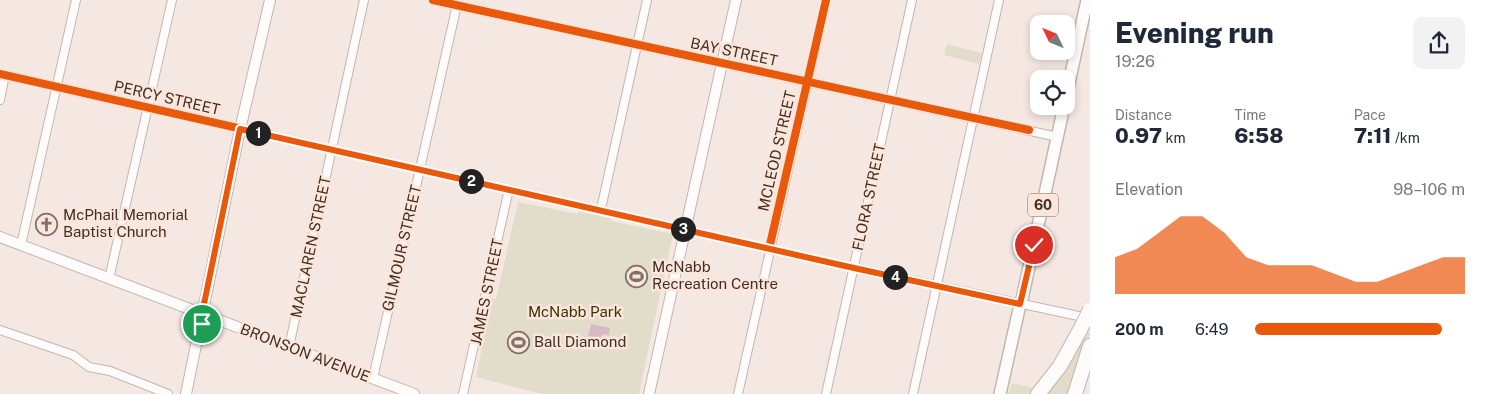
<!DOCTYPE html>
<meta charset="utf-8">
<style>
:root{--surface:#fff;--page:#f2f2f3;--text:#1f2937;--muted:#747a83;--accent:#ea580c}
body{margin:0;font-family:"Public Sans",sans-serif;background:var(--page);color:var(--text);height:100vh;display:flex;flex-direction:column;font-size:19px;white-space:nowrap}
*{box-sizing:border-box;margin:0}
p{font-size:16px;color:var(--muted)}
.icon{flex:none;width:28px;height:28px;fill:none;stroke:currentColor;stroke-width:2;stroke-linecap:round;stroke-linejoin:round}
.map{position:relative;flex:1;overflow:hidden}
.drawer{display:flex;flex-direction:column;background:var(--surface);width:400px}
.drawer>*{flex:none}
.needle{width:32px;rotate:313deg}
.tools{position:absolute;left:1030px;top:15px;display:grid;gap:10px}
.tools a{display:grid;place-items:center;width:45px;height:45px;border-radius:10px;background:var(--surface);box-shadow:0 2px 8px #0003;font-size:25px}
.pin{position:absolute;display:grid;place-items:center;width:42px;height:42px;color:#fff;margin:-21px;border:2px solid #fff;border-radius:50%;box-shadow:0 1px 5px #0007}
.km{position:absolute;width:25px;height:25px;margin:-12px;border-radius:50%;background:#222;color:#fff;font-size:14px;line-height:25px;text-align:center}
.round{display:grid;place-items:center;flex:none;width:52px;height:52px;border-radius:10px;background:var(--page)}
.headline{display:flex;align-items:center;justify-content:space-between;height:85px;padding:0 25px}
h1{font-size:28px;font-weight:800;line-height:38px}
.stats{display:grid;grid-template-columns:repeat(3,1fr);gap:8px;height:85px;padding:5px 25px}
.stats div{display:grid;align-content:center}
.stats b{font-size:21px;font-weight:800}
.stats small{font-size:14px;font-weight:400}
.stats p{font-size:14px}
.chart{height:140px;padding:10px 25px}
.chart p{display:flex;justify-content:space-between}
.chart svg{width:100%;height:90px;margin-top:5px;fill:var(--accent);opacity:.7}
ul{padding:0 25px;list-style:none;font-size:16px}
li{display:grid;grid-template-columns:80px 60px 1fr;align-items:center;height:38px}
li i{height:12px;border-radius:6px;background:var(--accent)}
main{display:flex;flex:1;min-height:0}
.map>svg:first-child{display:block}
</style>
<main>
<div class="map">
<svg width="1090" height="394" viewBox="0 0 1090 394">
<rect width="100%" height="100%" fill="#f5e8e2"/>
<g fill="#e2dccb">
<polygon points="947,44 982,53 979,64 944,55"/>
<polygon points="518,202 577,214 579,211 611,218 611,221 673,234 639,394 542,394 476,377 492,298 496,299"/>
<polygon points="1082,331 1090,333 1069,394 1039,394"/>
<polygon points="1012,383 1036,389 1031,394 1008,394"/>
</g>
<polygon fill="#d8bac7" points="591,324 610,328 609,335 603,334 600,338 595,339 593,345 586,344"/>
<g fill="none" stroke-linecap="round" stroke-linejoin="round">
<defs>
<g id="minor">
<polyline points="433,0 1058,137"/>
<polyline points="0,74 854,268 1088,318"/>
<polyline points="0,100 5,75"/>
<polyline points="601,209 647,0"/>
<polyline points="21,245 76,0"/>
<polyline points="109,279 172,0"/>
<polyline points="0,330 73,355 89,367 110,371 168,394"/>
<polyline points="289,347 364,0"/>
<polyline points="373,378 458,0"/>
<polyline points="463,394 509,189"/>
<polyline points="738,394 826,0"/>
<polyline points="826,394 912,0"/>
<polyline points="913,394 999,0"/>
</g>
<g id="secondary">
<polyline points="0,237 414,394"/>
<polyline points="186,394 239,134 270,0"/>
<polyline points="649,394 736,0"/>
</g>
<g id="primary">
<polyline points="1066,97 1087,0"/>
<polyline points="1021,304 1064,106"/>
<polyline points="1000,394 1019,309"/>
</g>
<g id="motorway">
<polyline points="1038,394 1060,366 1080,330"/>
<polyline points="1075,394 1090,346"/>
</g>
</defs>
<use href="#minor" stroke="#c2b5af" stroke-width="10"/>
<use href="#secondary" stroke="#c2b5af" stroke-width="12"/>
<use href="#primary" stroke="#c2b5af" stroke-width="14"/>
<use href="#motorway" stroke="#c2b5af" stroke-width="16"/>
<use href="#minor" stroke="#fefcfb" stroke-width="8"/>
<use href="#secondary" stroke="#fefcfb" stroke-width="10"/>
<use href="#primary" stroke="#fefcfb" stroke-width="11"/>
<use href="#motorway" stroke="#fefcfb" stroke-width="14"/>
<defs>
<polyline id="motorway-bridge" points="1080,330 1090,310"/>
</defs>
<use href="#motorway-bridge" stroke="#c2b5af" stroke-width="16" stroke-linecap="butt"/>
<use href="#motorway-bridge" stroke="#fefcfb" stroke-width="14"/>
<defs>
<g id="cycleway">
<polyline points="433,0 1029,130"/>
<polyline points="0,74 854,268"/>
<polyline points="769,249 826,0"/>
</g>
</defs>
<use href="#cycleway" stroke="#fde5da" stroke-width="11"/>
<use href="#cycleway" stroke="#e8590c" stroke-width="8"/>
</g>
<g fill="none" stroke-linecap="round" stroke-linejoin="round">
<defs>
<polyline id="route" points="202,324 204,304 240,129 854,268 1020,304 1034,245"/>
</defs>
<use href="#route" stroke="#fff" stroke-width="10"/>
<use href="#route" stroke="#ea580c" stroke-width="6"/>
</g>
<defs>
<symbol id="church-ring" viewBox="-11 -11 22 22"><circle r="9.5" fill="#fde5da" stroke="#7e706a" stroke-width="1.5"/><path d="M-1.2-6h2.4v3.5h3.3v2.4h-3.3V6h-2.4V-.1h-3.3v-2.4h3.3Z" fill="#7e706a"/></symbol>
<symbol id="stadium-ring" viewBox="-11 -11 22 22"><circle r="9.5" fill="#fde5da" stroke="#7e706a" stroke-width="1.5"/><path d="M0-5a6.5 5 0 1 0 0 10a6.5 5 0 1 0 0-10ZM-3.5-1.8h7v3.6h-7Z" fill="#7e706a"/></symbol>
</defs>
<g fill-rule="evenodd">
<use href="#church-ring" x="34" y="212" width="25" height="25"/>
<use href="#stadium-ring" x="624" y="264" width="25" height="25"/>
<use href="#stadium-ring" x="506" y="330" width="25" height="25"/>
</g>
<g text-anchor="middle" stroke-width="5" stroke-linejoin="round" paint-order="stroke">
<rect fill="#fde5da" stroke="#77665e" stroke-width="1" x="1028" y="193.5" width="30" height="23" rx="4"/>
<g font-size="14" font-weight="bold" fill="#3e2f29">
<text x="1043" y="210">60</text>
</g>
<g font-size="15" fill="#3e2f29" stroke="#fde5da">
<text transform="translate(734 52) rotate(12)" y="5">BAY STREET</text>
<text transform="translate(167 98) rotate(13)" y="5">PERCY STREET</text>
<text transform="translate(777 151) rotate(-77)" y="5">MCLEOD STREET</text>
<text transform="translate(869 197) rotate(-78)" y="5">FLORA STREET</text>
<text transform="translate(311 247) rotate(-78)" y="5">MACLAREN STREET</text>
<text transform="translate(402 248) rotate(-77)" y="5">GILMOUR STREET</text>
<text transform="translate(487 292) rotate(-78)" y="5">JAMES STREET</text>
<text transform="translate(305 353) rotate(21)" y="5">BRONSON AVENUE</text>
</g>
<g font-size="15" fill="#3e2f29" stroke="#fde5da" text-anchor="start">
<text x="63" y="220">McPhail Memorial<tspan x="63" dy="17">Baptist Church</tspan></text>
<text x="652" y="272">McNabb<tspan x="652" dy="17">Recreation Centre</tspan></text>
<text x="534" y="347">Ball Diamond</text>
</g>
<g font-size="15" fill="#383605" stroke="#fde5da">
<text x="575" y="317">McNabb Park</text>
</g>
</g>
</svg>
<div class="tools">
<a><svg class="needle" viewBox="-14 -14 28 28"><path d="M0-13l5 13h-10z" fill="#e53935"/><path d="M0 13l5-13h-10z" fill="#747a83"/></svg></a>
<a><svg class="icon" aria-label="locate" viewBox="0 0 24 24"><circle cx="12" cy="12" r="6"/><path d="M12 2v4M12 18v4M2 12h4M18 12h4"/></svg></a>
</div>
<div class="pin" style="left:202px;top:324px;background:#1e9e55"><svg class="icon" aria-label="arrive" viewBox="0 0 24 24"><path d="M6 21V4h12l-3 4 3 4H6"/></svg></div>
<div class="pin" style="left:1034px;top:245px;background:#d93025"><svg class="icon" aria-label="check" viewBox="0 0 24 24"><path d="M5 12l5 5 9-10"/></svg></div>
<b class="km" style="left:258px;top:133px">1</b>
<b class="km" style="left:471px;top:181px">2</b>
<b class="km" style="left:683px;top:229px">3</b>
<b class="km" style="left:895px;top:277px">4</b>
</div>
<section class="drawer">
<div class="headline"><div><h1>Evening run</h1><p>19:26</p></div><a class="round"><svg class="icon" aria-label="share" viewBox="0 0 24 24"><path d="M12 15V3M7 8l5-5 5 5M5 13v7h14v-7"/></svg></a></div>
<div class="stats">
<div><p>Distance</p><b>0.97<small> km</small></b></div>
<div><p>Time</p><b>6:58</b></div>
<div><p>Pace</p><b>7:11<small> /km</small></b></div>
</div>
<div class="chart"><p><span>Elevation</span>98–106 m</p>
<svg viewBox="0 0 160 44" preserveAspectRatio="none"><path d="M0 44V26L10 22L20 14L30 6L40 6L50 14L60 26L70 30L80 30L90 30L100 34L110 38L120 38L130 34L140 30L150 26L160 26V44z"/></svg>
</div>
<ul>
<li><b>200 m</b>6:49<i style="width:89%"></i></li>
</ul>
</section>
</main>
